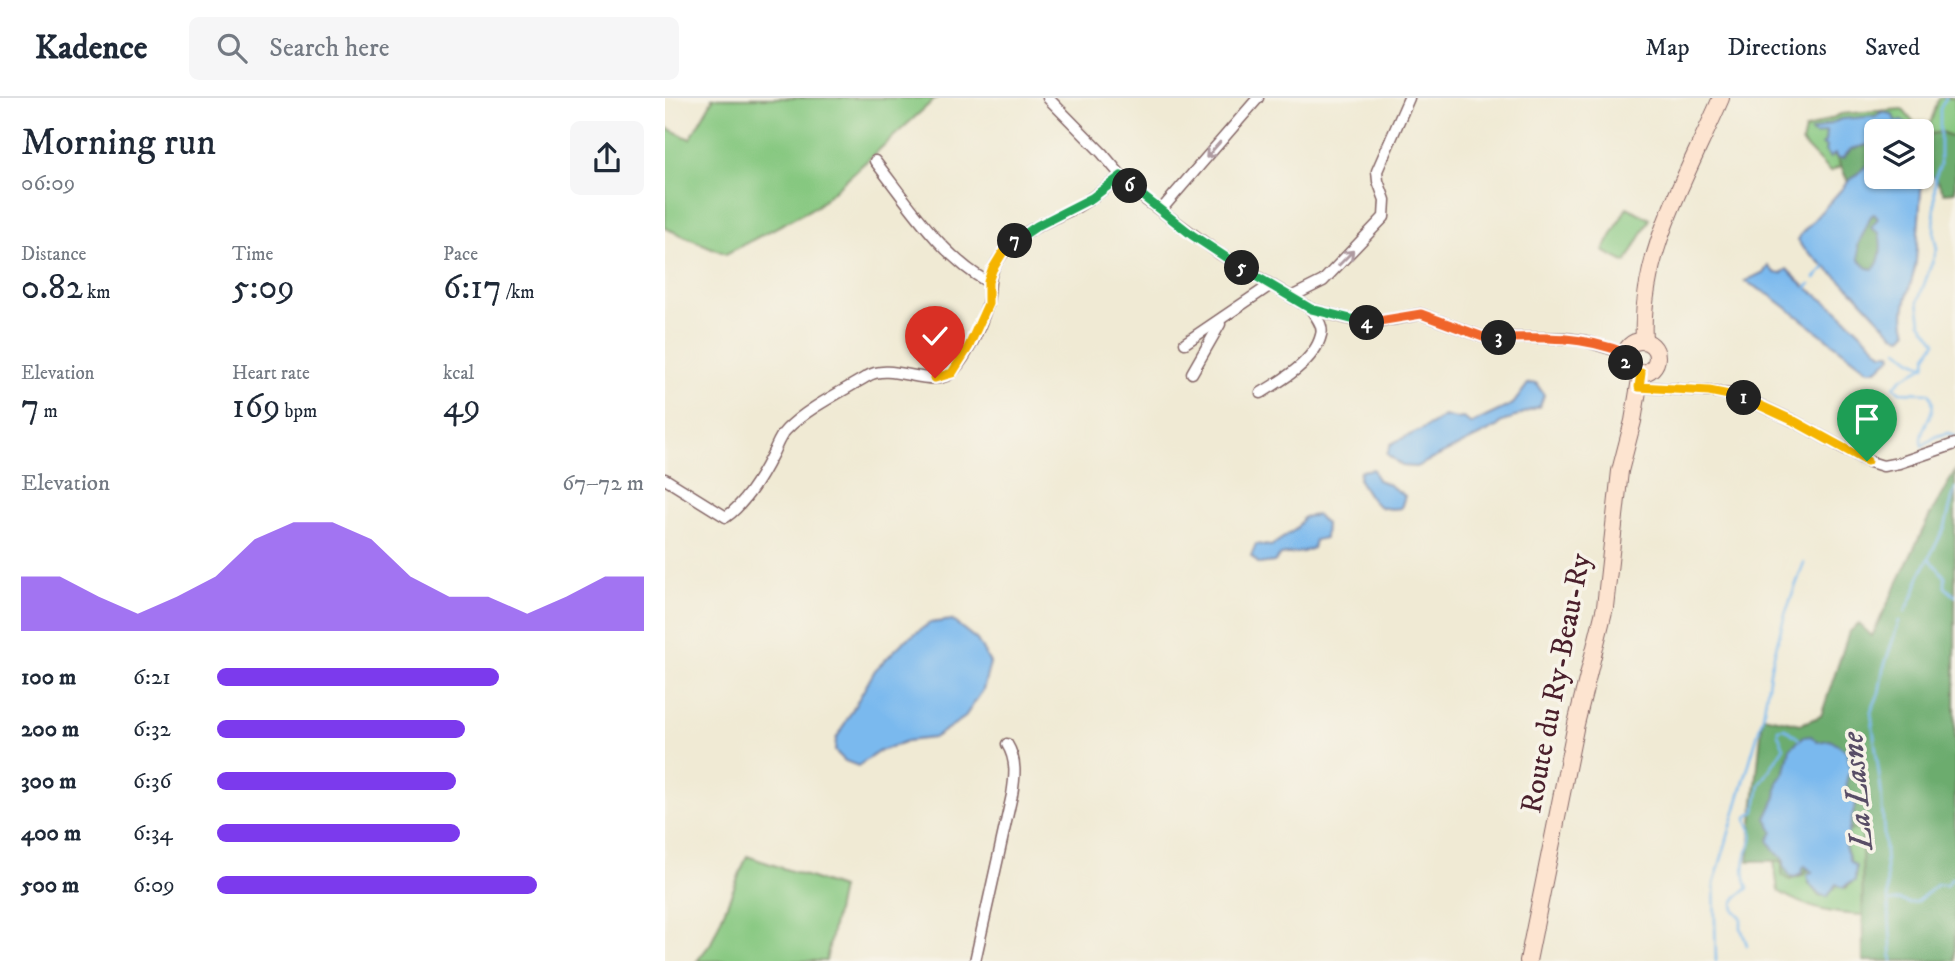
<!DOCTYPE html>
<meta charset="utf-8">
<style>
:root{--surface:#fff;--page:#f6f6f7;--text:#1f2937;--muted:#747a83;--line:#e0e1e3;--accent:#7c3aed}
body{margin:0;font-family:"IM FELL DW Pica",serif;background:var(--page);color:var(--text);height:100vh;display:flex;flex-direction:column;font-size:26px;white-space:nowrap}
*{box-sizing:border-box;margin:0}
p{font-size:23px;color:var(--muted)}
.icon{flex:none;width:38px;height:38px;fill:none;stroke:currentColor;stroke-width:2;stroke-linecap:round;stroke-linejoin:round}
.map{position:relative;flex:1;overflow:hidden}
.side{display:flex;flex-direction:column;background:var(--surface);width:665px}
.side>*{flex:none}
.buttons{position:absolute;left:1199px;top:21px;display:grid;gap:14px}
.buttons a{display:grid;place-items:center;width:70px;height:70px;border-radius:10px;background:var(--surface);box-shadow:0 2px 5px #0004;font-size:35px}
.pin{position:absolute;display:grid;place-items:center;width:60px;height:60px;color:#fff;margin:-72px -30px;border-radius:50% 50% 50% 0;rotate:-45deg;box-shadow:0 0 7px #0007}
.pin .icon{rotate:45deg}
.km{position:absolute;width:35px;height:35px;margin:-18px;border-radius:50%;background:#222;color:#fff;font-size:19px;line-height:35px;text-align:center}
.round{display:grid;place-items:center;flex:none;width:74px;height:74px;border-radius:10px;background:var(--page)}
.head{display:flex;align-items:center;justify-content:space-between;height:119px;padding:0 21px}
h1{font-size:38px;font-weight:600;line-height:52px}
.metrics{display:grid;grid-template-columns:repeat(3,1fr);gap:10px;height:119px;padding:7px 21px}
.metrics div{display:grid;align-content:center}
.metrics b{font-size:35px;font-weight:600}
.metrics small{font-size:19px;font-weight:400}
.metrics p{font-size:19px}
.chart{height:196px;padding:14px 21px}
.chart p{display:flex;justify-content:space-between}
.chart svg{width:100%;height:126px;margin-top:7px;fill:var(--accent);opacity:.7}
ul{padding:0 21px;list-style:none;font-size:23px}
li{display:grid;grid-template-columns:112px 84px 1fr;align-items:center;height:52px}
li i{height:18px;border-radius:9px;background:var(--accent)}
header{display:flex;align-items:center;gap:42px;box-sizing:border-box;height:98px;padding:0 35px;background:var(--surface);border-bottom:2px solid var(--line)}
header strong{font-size:33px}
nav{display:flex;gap:38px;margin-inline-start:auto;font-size:24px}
.search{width:490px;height:63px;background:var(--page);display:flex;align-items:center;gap:18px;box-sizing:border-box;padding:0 24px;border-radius:10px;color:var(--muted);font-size:26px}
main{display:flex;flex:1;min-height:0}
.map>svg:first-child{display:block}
</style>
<header>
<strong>Kadence</strong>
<div class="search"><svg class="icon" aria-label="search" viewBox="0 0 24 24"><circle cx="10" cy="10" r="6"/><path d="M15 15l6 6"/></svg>Search here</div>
<nav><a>Map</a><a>Directions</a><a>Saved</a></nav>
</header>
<main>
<section class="side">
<div class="head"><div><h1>Morning run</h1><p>06:09</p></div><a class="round"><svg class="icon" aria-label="share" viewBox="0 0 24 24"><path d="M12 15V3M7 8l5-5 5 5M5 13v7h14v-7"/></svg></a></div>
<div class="metrics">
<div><p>Distance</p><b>0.82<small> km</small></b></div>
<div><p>Time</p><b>5:09</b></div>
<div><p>Pace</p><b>6:17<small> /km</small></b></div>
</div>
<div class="metrics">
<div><p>Elevation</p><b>7<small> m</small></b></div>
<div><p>Heart rate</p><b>169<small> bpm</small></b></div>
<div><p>kcal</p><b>49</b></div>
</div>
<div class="chart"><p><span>Elevation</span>67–72 m</p>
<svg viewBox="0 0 160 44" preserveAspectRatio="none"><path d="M0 44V25L10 25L20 32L30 38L40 32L50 25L60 12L70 6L80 6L90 12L100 25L110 32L120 32L130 38L140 32L150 25L160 25V44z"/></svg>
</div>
<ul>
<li><b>100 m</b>6:21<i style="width:66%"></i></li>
<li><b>200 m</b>6:32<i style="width:58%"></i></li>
<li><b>300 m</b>6:36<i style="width:56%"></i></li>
<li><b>400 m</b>6:34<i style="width:57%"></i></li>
<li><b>500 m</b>6:09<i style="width:75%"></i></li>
</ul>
</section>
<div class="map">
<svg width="1290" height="863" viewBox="0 0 1290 863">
<rect width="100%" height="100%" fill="#f7f3e8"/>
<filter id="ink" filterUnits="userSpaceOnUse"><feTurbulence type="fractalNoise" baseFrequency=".0143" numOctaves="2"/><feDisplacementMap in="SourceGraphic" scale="14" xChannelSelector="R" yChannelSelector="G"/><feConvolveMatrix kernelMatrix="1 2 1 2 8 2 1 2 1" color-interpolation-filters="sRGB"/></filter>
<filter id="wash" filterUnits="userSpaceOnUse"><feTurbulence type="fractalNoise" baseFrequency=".00686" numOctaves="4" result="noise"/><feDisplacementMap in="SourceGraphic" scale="28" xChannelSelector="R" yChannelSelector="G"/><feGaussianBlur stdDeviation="1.57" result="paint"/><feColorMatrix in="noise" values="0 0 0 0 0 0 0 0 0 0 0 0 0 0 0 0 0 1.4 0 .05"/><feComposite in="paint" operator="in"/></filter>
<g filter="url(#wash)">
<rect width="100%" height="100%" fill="#f0ead4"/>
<g fill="#86c880" stroke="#687456" stroke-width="2">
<polygon points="46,0 271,0 152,108 61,156 0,130 0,29 25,41 48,1"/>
<polygon points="1274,0 1290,0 1290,40 1276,34 1256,38 1256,33 1261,37"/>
<path d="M1237,11L1256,33H1225L1240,29L1231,24L1223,15L1193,21H1176L1147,34H1161C1160,44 1161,51 1166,59L1169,56L1176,68L1165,74L1137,45L1140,32L1176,16Z"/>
<polygon points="962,109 985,121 961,165 938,153"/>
<path d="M1184,731H1198V817C1165,816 1141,810 1113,793L1109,763H1117L1137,778L1143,770L1147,774L1143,784L1154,798L1166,794L1172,786L1181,790L1191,780L1180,748Z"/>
<polygon points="82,758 176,790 161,863 32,863 46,845"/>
</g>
<g fill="#6cac6e" stroke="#5b664c" stroke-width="2">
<polygon points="1276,34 1290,40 1290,94 1279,95 1270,80 1257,72 1256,38"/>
<polygon points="1211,45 1211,59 1183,84 1172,60 1178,60 1186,51"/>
<path d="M1209,116L1213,118L1211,132L1216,137C1216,148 1217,164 1209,171L1203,170L1194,162L1193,147L1206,118Z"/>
<polygon points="1290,373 1290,863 1198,863 1197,731 1176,732 1137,778 1125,782 1117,777 1117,763 1083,763 1098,618 1136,626 1156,618 1184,534 1194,526 1207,538 1265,417"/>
</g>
<g fill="#7ab9ee" stroke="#626c8c" stroke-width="2" fill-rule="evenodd">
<polygon points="1216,14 1227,16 1231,24 1237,22 1242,27 1225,33 1211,33 1211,45 1186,51 1178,60 1172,60 1170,56 1165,60 1160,53 1161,49 1157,47 1160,44 1161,34 1151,37 1146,34 1176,21 1211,18"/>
<path d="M1211,59V79H1256L1257,63L1258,66L1251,163C1248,188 1233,209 1242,234L1237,239L1229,237L1186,191L1137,149L1133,142L1136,136L1183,84ZM1209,116L1213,120L1206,130L1214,135C1217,145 1217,164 1208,171L1203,170L1194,162L1193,147L1206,118Z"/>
<polygon points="1103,168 1110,175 1116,176 1122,171 1138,187 1172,212 1217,255 1226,255 1227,258 1212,272 1203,272 1106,198 1080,183 1099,174"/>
<path d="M871,285L879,297L875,308L835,325L832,329L751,369L737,368L722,356L726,346C744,336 763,331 779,318L791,321L799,320L806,326L848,306L863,286Z"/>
<path d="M708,371L712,382L721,385L740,398L736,410C709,414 707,402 694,382L695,373Z"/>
<polygon points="652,417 661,426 660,440 650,442 648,450 638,454 616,457 609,464 594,466 586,458 591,446 606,448 631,431 639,419"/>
<polygon points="287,522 312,542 325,565 318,592 299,620 268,640 242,643 213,654 193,668 180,663 170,653 171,641 210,572 238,544 265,525"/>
<path d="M1146,638L1152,644L1165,642L1182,653L1186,672C1179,682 1182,687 1183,698L1190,700L1191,703L1180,748L1185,763L1191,768L1190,783L1184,785L1178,790L1171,786L1163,798C1153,800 1143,786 1142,777L1147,774L1140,768L1137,770L1136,776L1128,780C1122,775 1118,768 1119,761C1111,756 1107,750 1103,742L1108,734L1101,720L1111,699L1113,683L1120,673L1125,650L1138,639Z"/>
</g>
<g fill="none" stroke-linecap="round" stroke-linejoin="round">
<g stroke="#7ab9ee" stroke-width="2.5">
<path d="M1281,0L1275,11V67L1270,80L1269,138L1272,151L1253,203L1256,224L1271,244L1262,257L1260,268L1237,280L1229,289L1235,294L1264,295C1277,315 1251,328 1257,348L1272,338L1284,335L1290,339"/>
<polyline points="1157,173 1160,170"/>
<polyline points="1150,180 1155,175"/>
<polyline points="1142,190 1145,186"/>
<polyline points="1233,252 1247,262 1260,268"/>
<polyline points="1264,460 1280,479 1280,489 1290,498"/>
<polyline points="1240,514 1250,494 1254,479 1280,429 1290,390"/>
<polyline points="1224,804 1235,802 1244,805 1251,804 1272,787 1282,787 1287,780"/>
<path d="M1082,847L1076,830V819L1069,812L1068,805L1072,799L1083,790C1079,782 1078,767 1081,757C1083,749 1089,744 1087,735C1086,728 1082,727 1082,719L1090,713L1095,687L1119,649L1113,636V631L1120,630L1134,641"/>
<polyline points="1051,863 1049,786 1098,618 1106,568 1120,516 1139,465"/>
<polyline points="1227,863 1216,691 1206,614 1214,595 1218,572 1234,523"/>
</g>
</g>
</g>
<g filter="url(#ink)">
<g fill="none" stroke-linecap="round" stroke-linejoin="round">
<defs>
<g id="street">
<polyline points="383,0 437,55 464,87 481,102 555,156 646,211 703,226 756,216 818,239 899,240 920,243 960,255"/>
<path d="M210,63C242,104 277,159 323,184"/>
<polyline points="496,112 593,0"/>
<polyline points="626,199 658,183 719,119 720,102 713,83 712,73 744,0"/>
<polyline points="520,245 604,188"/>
<polyline points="527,275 555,226"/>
<polyline points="974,289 1044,293 1075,298 1129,323 1202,363 1218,368 1234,365 1290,346"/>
<path d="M596,295C616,283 650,263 656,237C659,228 651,219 646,211"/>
<path d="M0,381L61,419C81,405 97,377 108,355C112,347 115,338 121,332C141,311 176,294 201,279C227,262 268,294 288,273C303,257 316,228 322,207C327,189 321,180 333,162C351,134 384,123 412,109C428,100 442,89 456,78"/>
<path d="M310,863L347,697C350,679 352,662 342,646"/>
</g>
<g id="secondary">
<path d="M979,242C974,155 1023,77 1056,0"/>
<circle cx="976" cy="259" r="16"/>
<polyline points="863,863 911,626 940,509 955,373 968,323 976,275"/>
</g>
</defs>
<use href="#street" stroke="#846666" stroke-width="13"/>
<use href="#secondary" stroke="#846666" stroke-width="18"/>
<use href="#street" stroke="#fff" stroke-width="10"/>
<use href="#secondary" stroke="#fde4d0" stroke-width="16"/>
</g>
<defs><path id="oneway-shaft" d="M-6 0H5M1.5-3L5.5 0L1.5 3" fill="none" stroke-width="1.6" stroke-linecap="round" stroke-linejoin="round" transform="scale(1.75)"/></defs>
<g stroke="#ae9aa0">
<use href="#oneway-shaft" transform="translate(548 52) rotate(131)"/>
<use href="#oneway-shaft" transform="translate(681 160) rotate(-45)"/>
</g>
</g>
<g fill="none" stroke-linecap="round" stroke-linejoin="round" filter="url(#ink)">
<defs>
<polyline id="split-1" points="1079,300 1129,323 1202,363"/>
<polyline id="split-2" points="961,265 967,272 976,275 974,289 1044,293 1079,300"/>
<path id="split-3" d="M834,240C879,239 918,238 960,255L961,265"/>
<polyline id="split-4" points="702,225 756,216 818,239 834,240"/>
<polyline id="split-5" points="577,170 646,211 702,225"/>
<polyline id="split-6" points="465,88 527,137 577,170"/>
<polyline id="split-7" points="350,143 372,128 427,100 456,78 465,88"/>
<polyline id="split-8" points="270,280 287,275 304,248 323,206 323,184 327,172 338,154 350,143"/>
</defs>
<use href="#split-1" stroke="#fff" stroke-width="14"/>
<use href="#split-2" stroke="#fff" stroke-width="14"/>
<use href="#split-3" stroke="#fff" stroke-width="14"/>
<use href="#split-4" stroke="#fff" stroke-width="14"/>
<use href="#split-5" stroke="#fff" stroke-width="14"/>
<use href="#split-6" stroke="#fff" stroke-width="14"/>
<use href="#split-7" stroke="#fff" stroke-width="14"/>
<use href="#split-8" stroke="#fff" stroke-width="14"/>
<use href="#split-1" stroke="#f5b400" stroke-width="9"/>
<use href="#split-2" stroke="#f5b400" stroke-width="9"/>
<use href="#split-3" stroke="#f0652b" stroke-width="9"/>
<use href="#split-4" stroke="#f0652b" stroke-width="9"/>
<use href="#split-5" stroke="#22a559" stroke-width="9"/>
<use href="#split-6" stroke="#22a559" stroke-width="9"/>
<use href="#split-7" stroke="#22a559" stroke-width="9"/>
<use href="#split-8" stroke="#f5b400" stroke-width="9"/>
</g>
<g text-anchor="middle" stroke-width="7" stroke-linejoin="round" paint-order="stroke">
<g font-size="30" fill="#4a1f2b" stroke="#f7f3e8">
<text transform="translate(890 585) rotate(-79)" y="10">Route du Ry-Beau-Ry</text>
</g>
<g font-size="32" font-style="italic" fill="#584d66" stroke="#f7f3e8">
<text transform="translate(1191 693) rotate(-95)" y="11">La Lasne</text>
</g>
</g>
</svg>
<div class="buttons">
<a><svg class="icon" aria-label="layers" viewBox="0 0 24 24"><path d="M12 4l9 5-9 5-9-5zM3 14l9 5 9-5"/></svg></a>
</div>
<div class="pin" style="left:1202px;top:363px;background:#1e9e55"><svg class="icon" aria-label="arrive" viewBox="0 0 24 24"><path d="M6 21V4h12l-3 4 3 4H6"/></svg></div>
<div class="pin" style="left:270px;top:280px;background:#d93025"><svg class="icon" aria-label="check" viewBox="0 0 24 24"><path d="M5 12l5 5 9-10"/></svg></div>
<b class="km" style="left:1079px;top:300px">1</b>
<b class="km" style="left:961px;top:265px">2</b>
<b class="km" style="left:834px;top:240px">3</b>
<b class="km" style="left:702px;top:225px">4</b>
<b class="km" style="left:577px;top:170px">5</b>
<b class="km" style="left:465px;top:88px">6</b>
<b class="km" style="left:350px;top:143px">7</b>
</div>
</main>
